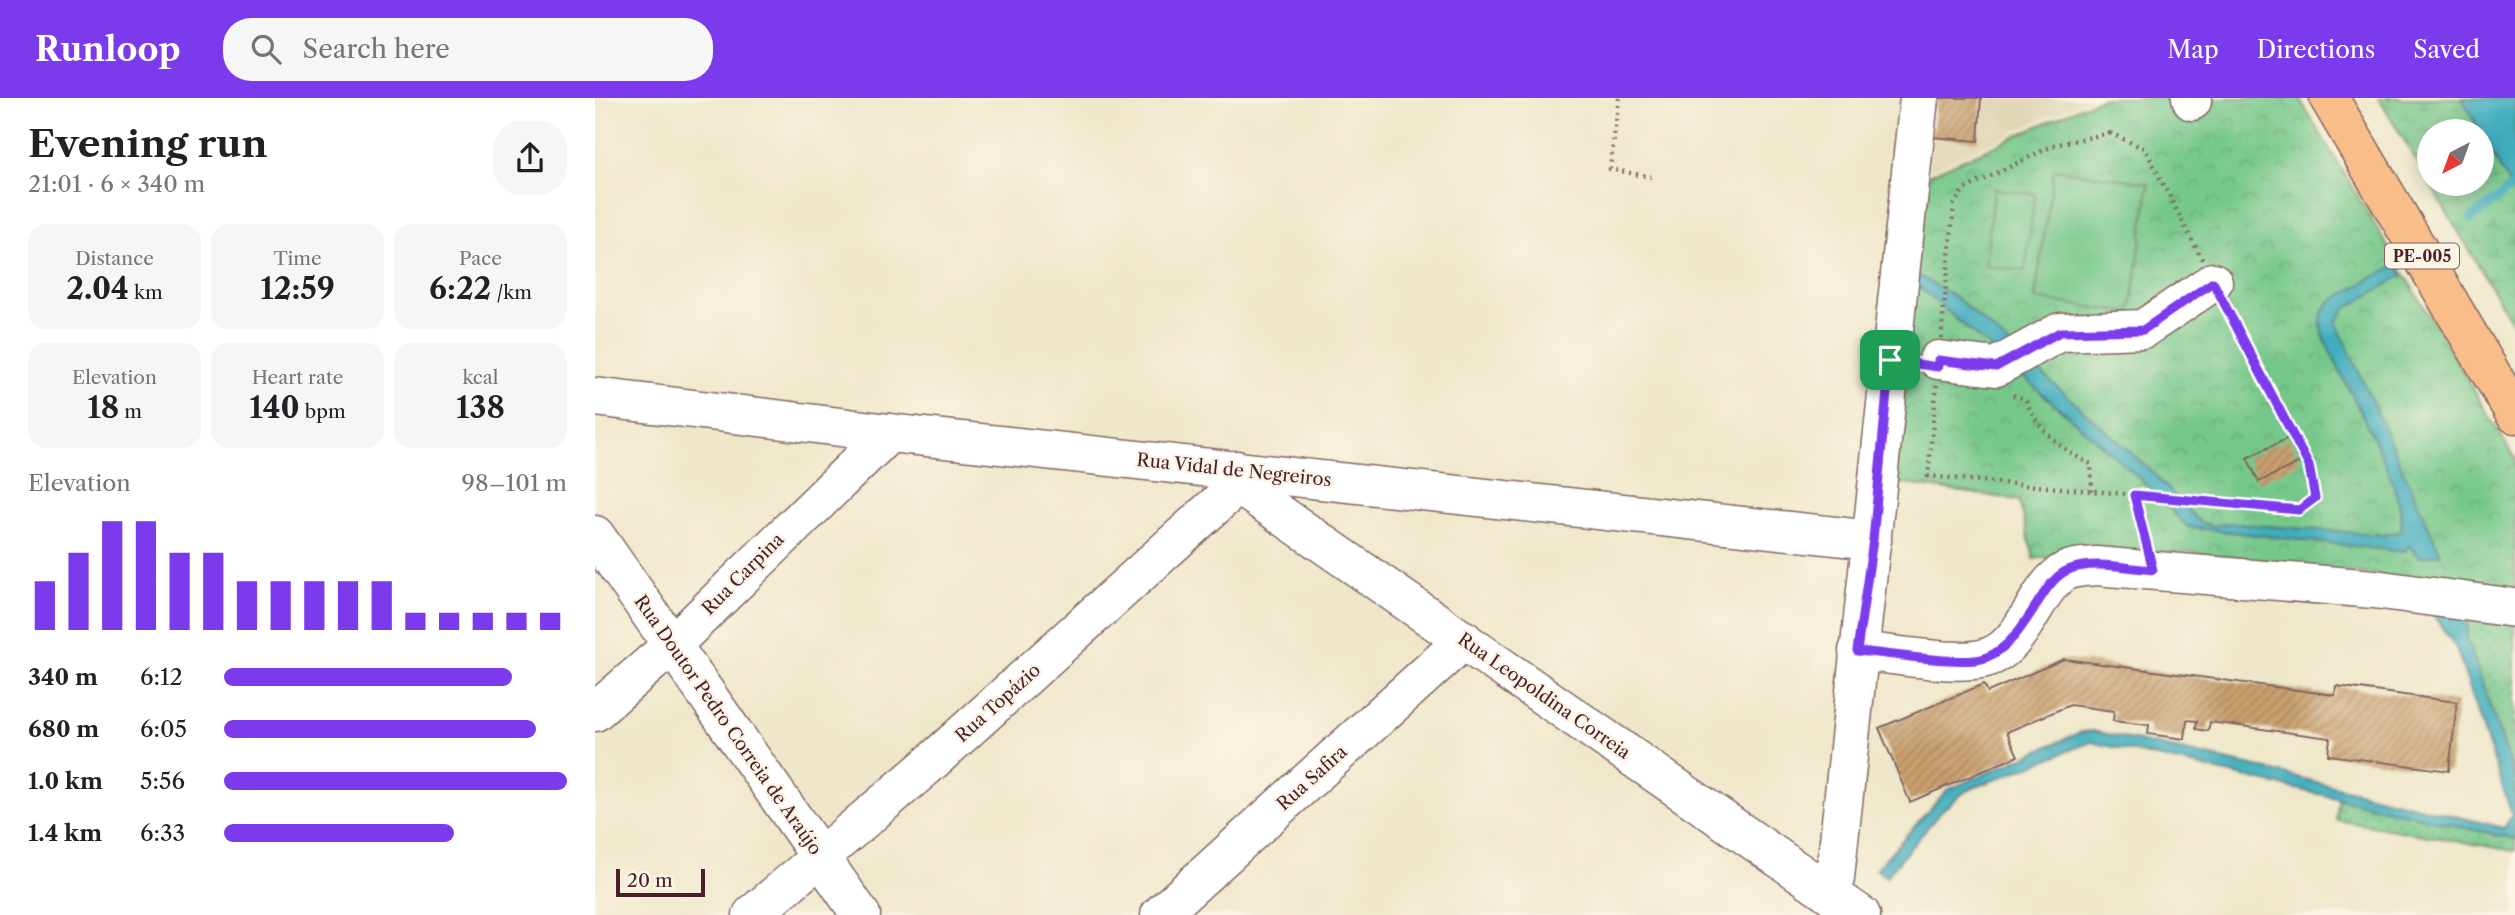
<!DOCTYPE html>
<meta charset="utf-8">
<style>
:root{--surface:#fff;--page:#f6f6f6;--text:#202124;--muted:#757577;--accent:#7c3aed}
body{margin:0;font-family:"Libre Caslon Text",serif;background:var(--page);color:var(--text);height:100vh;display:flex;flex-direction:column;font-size:26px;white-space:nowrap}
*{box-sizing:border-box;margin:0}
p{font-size:23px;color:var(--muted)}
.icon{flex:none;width:38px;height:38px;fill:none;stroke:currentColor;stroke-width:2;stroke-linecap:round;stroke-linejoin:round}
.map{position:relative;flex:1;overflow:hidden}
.sheet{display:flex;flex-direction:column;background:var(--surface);width:595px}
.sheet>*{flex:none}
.needle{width:46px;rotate:221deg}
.tools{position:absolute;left:1822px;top:21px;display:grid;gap:14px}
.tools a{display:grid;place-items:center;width:77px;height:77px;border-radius:50%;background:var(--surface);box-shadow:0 4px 18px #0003;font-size:35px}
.scale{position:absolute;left:21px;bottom:18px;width:89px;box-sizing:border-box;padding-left:7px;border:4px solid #4a1f2b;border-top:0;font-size:19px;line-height:24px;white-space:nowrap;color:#4a1f2b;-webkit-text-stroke:5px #fcf5e5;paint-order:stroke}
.pin{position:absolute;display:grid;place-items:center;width:60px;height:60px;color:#fff;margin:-30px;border-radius:14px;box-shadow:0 4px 10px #0006}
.round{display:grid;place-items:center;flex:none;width:74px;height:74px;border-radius:28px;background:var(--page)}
.head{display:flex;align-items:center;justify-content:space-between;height:119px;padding:0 28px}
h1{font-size:38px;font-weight:700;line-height:52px}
.figures{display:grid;grid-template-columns:repeat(3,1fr);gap:10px;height:119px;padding:7px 28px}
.figures div{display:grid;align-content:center;border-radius:18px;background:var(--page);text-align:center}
.figures b{font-size:30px;font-weight:700}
.figures small{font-size:19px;font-weight:400}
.figures p{font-size:19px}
.chart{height:196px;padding:14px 28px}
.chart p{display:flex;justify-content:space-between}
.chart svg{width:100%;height:126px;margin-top:7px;stroke:var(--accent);stroke-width:6}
ul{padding:0 28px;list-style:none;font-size:23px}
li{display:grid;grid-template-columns:112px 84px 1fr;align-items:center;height:52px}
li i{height:18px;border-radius:9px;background:var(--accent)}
header{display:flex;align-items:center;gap:42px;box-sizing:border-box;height:98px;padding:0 35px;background:var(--accent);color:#fff}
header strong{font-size:33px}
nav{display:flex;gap:38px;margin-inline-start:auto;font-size:24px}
.search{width:490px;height:63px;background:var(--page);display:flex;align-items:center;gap:18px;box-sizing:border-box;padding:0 24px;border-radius:28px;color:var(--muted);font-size:26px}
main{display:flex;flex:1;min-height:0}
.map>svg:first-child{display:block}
</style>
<header>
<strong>Runloop</strong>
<div class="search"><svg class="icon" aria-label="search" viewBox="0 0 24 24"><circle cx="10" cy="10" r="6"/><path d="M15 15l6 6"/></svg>Search here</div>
<nav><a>Map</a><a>Directions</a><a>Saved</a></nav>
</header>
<main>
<section class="sheet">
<div class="head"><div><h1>Evening run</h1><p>21:01 · 6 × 340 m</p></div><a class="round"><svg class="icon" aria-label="share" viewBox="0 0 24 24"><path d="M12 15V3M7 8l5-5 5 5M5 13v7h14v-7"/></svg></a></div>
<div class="figures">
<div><p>Distance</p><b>2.04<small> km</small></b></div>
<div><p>Time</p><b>12:59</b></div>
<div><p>Pace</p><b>6:22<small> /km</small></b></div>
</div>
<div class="figures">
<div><p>Elevation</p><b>18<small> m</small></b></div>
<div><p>Heart rate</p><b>140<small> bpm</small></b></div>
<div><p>kcal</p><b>138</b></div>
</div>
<div class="chart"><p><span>Elevation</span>98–101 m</p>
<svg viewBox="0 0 160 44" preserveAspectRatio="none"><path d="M5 44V27M15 44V17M25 44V6M35 44V6M45 44V17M55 44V17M65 44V27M75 44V27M85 44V27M95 44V27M105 44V27M115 44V38M125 44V38M135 44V38M145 44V38M155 44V38"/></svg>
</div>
<ul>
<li><b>340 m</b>6:12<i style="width:84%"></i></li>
<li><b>680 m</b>6:05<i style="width:91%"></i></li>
<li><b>1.0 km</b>5:56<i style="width:100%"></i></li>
<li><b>1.4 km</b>6:33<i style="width:67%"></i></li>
</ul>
</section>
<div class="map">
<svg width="1920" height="817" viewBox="0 0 1920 817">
<defs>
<pattern id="grass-dots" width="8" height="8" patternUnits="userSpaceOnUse" patternTransform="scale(1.75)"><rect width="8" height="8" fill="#76c78a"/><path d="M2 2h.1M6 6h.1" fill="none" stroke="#68aa77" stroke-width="1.8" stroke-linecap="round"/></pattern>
<pattern id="wetland-marsh" width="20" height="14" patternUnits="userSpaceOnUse" patternTransform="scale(1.75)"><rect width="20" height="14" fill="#76c78a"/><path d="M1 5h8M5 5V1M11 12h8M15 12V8" fill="none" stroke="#68aa77"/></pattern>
<pattern id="park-crowns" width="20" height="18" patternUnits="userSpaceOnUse" patternTransform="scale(1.75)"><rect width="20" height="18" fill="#76c78a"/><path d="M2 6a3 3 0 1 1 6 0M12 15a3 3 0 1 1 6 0" fill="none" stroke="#68aa77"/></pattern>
<pattern id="building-hatch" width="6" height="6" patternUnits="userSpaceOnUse" patternTransform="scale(1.75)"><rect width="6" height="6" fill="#c9a070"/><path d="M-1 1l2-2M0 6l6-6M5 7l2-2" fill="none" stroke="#a5825c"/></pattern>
</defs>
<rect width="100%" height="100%" fill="#fcf5e5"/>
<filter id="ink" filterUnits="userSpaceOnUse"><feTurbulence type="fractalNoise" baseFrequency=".0143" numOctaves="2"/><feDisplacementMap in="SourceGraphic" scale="14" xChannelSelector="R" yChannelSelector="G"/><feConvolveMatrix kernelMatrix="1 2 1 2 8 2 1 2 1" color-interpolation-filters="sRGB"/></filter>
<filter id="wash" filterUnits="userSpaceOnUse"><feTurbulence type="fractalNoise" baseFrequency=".00686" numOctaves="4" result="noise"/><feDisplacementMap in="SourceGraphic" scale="28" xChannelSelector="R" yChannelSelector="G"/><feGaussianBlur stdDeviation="1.57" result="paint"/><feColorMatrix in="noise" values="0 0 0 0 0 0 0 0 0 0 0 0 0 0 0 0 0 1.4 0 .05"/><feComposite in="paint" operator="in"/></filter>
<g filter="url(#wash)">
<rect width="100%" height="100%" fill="#eee7c9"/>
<polygon fill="#e1d7b7" points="1341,0 1494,0 1334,72"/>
<g fill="url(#grass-dots)" stroke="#60735a" stroke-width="2">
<polygon points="1871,508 1920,519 1920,680 1872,541"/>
<polygon points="1744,700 1920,741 1920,753 1741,722"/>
</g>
<g fill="url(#wetland-marsh)" stroke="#60735a" stroke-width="2">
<polygon points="1784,0 1867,0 1885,33 1834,33 1834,84"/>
<polygon points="1887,36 1920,97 1920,229 1835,86 1886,86"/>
</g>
<polygon fill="url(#park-crowns)" stroke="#60735a" stroke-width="2" points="1506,0 1704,0 1920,361 1920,494 1596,454 1479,454 1439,461 1424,402 1282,382 1335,76"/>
<g fill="#76c78a" stroke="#60735a" stroke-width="2">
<polygon points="1459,71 1554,85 1536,215 1440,201"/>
<polygon points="1399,91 1440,96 1430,173 1390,168"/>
</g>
<g fill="#3fadbd" stroke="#446674" stroke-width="2">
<polygon points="1867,0 1920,0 1920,97"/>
<path d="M1802,166L1808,177L1749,212L1741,224L1846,456L1824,459L1814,448L1809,454L1593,429L1539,375L1321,186L1311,170L1362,200L1551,368L1605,424L1617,428L1633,425L1790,437L1806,433C1813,396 1759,304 1742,267C1736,254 1725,237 1726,222C1727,214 1731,209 1736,203Z"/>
<polygon points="1834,503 1871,508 1872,541 1920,680 1920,741 1496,644 1371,693 1346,713 1291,779 1281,771 1352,692 1486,634 1498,633 1649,666 1909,730 1917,717 1861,550 1841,521"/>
</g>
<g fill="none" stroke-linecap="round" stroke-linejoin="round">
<polyline stroke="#3fadbd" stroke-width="9" points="1877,120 1920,87"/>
</g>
<g id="blocks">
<g fill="url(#building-hatch)">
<polygon points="1341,0 1386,0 1383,43 1337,39"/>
<polygon points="1693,340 1705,364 1664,384 1652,360"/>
<polygon points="1469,561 1740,597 1741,588 1862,604 1854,673 1733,657 1735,640 1615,624 1613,633 1601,631 1602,623 1592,622 1590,641 1553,636 1554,627 1518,623 1519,613 1475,607 1412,634 1423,658 1315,704 1284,630 1389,586 1393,594"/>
</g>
</g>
</g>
<g filter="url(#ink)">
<use href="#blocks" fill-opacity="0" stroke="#836562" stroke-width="2"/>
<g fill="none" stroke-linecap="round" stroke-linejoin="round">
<defs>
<g id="minor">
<polyline points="1596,0 1597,3"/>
<polyline points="1343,262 1401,269 1465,234 1548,231 1618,184"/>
<polyline points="0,299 294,335 1277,442"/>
<polyline points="642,372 643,387 1266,817"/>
<polyline points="0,437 266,817"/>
<path d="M1263,553C1294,556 1358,567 1386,561C1429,554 1438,492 1469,474C1478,469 1491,469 1501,468L1779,491L1920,510"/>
<polyline points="0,614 76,548 294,335"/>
<polyline points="1238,798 1324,0"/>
<polyline points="157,817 331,669 643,387"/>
<polyline points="565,817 869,542"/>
</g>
<polyline id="major" points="1734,0 1920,316"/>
</defs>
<use href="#minor" stroke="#836562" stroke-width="41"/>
<use href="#major" stroke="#836562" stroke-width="41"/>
<g stroke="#836562" stroke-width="4.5" stroke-dasharray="2 5" stroke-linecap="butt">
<polyline points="1024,0 1015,71 1056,79"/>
<polygon points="1515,35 1550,51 1714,368 1720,400 1704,412 1333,378 1359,106 1368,92 1459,47"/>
<path d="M1418,297L1431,302C1442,332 1468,353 1496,366L1497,393"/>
<polyline points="1539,397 1550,441"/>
</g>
<use href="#minor" stroke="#fff" stroke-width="38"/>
<use href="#major" stroke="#f8bd89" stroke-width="38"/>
</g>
</g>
<g fill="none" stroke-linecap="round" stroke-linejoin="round" filter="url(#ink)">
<defs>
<path id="route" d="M1618,184L1714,368L1720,400L1704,412L1539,397L1558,472C1531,470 1498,462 1473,472C1444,484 1432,544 1390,560C1368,568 1290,555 1262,553L1278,442L1295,262L1343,269V262L1401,269L1465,234L1548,232Z"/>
</defs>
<use href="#route" stroke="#fff" stroke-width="14"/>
<use href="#route" stroke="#7c3aed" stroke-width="9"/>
</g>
<g text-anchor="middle" stroke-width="5" stroke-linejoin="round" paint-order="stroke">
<rect fill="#fcf5e5" stroke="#7f5f63" stroke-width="2" x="1790" y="145.5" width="74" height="25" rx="5"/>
<g font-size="16" font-weight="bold" fill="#4a1f2b">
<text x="1827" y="164">PE-005</text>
</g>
<g font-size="18" fill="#4a1f2b" stroke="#fcf5e5">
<text transform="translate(639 372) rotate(6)" y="6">Rua Vidal de Negreiros</text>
<text transform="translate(148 476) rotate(-45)" y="6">Rua Carpina</text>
<text transform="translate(949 598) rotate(35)" y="6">Rua Leopoldina Correia</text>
<text transform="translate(403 605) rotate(-42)" y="6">Rua Topázio</text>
<text transform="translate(133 627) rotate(55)" y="6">Rua Doutor Pedro Correia de Araújo</text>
<text transform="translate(717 680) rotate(-42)" y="6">Rua Safira</text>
</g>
</g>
</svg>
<div class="tools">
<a><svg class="needle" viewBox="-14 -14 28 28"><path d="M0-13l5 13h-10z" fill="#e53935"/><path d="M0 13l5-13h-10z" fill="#757577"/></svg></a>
</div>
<div class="scale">20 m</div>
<div class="pin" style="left:1295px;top:262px;background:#1e9e55"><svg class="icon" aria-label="arrive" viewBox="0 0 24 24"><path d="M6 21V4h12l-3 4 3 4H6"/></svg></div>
</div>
</main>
